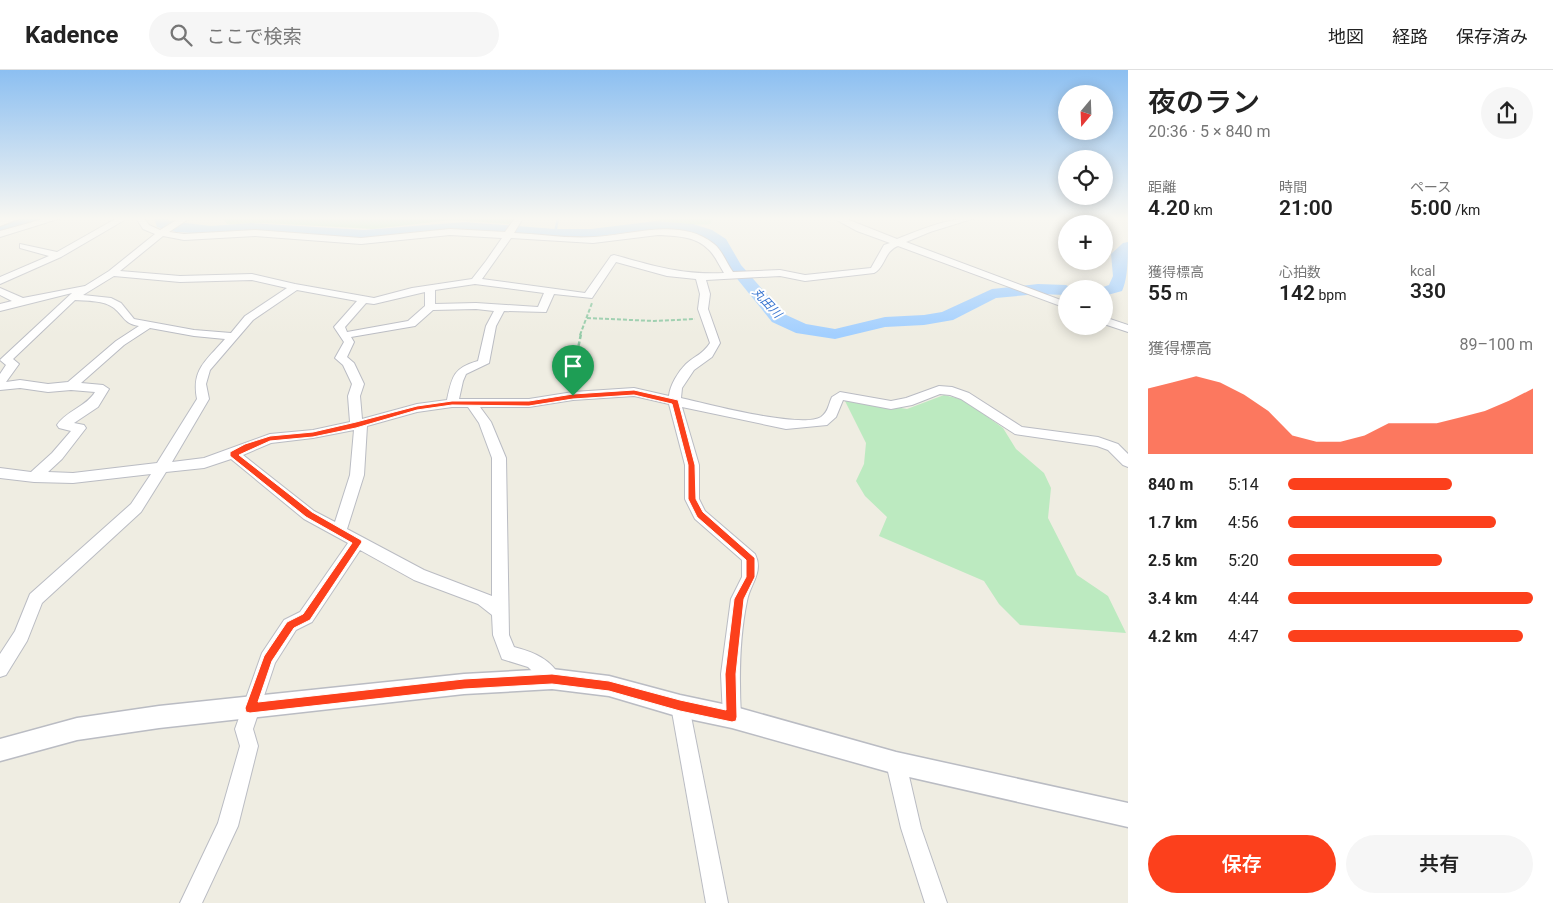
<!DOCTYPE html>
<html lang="ja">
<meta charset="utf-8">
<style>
:root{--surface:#fff;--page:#f6f6f6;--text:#222;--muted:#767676;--line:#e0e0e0;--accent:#fc401c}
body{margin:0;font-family:Roboto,"Noto Sans JP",sans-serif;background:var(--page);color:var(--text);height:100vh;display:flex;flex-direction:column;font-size:19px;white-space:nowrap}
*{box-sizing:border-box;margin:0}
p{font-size:16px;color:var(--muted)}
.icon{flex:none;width:28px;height:28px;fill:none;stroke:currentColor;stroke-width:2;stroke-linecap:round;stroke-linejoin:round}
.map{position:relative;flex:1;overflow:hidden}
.drawer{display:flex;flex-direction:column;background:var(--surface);width:425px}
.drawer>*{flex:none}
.needle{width:32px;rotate:199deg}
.tools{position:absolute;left:1058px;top:15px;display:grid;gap:10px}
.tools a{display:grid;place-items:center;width:55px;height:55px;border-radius:50%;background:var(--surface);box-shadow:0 2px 12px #0003;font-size:25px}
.pin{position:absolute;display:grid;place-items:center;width:42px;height:42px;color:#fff;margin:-51px -21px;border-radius:50% 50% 50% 0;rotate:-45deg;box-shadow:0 0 5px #0007}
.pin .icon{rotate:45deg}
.round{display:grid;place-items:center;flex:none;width:52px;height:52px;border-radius:26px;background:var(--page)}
.overview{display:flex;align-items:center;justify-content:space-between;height:85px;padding:0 20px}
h1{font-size:28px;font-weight:600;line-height:38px}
.stats{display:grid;grid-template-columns:repeat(3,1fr);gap:8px;height:85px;padding:5px 20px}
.stats div{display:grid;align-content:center}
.stats b{font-size:21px;font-weight:600}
.stats small{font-size:14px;font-weight:400}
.stats p{font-size:14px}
.chart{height:140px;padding:10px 20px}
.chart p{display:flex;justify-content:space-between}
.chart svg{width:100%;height:90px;margin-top:5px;fill:var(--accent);opacity:.7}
.primary-button{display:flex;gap:10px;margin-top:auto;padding:10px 20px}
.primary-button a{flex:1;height:58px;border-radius:30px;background:var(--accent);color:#fff;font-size:20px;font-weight:600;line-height:58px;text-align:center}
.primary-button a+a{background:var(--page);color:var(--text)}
ul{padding:0 20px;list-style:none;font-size:16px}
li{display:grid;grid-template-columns:80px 60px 1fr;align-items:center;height:38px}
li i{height:12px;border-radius:6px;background:var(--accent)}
header{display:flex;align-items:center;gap:30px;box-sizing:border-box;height:70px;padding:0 25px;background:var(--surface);border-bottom:1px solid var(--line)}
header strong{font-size:24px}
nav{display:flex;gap:28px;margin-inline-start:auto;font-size:18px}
.search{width:350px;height:45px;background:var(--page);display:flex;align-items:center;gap:12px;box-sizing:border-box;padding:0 18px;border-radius:28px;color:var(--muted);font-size:19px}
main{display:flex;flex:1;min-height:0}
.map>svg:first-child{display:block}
</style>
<header>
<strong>Kadence</strong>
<div class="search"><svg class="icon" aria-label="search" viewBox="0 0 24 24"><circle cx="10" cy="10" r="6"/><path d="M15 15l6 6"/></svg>ここで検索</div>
<nav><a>地図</a><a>経路</a><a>保存済み</a></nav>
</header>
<main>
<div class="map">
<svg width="1128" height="833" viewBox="0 0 1128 833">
<rect width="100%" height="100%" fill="#efede2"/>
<g fill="#bceac0">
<polygon points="222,148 513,148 509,154 451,150 373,159 265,153 227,154"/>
<path d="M648,148H713L710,154C702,156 655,152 648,148Z"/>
<polygon points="944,325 964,330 1003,358 1016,379 1044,403 1051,418 1048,448 1077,505 1108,526 1126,563 1020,555 999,534 984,511 879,466 887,447 865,426 856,411 864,394 866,373 844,329 907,339"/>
</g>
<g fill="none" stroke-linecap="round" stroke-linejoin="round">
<polyline stroke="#a2cfff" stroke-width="2.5" points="555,163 558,148"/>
<g fill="#a2cfff" fill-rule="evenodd">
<polygon points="16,148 40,148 38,151 0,161 0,153"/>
<polygon points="154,148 168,148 169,151 211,156 251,153 364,160 465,152 555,159 591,159 656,151 693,154 712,160 726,169 741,195 784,244 806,254 835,259 885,247 924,245 942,242 992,219 1038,214 1066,215 1073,219 1066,219 1066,225 1038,224 996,228 953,250 924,255 885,257 835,269 796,263 772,252 730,200 715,175 702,166 691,162 656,159 591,167 555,167 465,160 364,168 251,161 211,164 176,162 157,157"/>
<path d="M1128,172C1128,187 1128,208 1122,221L1104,226V219H1097L1109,215L1113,206L1111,184L1123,173Z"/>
</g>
<defs>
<g id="minor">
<polygon points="7,148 21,148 0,156 0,150"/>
<polygon points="47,148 61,148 0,167 0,161"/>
<polygon points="117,148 128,148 61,187 0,214 0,207 49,186 20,178 20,174 57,182"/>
<path d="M136,148H144L149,155L160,160L180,148H190L169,162L184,164L255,160L361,168L450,159L505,162L515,148H523L514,163C540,164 568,169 594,167C632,165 681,147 714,174C722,180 727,194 733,202L780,200L805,205L871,198L884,175L890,173L857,161L833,148H844L897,169C922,159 948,148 975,148L930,162L906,172L1066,232V238L898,176C884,181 885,198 874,203L805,211L780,206L706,210L710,224L708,239L720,273L712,287L694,300L682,318L681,328C707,334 801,359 821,347C829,341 828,335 832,327L840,322L891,331L906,328L939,316L952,317L969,323L1022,357L1098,367L1118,374L1128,384V397L1123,395L1108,380L1097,376L1015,364L961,329L950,325L940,324L912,335L891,339L843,330L836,347L827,355L786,359L682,337L699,395V429L705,441L755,484C764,502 750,514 747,531C739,569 739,609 741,647L738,653L732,656L726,653L723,647L721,604L731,529L742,507V490L695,449L685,429V395L669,334L634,326L573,330L529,337H480L491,352L506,388L509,565L514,577C533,582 552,589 561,609L558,615L552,617L546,615L528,597L502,589L493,565L492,545L478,534L414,510L360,480L312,552L296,560L275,593L253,659L258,676L238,756L202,833H180L218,753L240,676L235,659L262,583L284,550L300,542L348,473L304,449L231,389L204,398L166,402L141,442L42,533L27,571L6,605L0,607V584L15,561L30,524L131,434L151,404L73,413L34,412L0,408V398L31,402L52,383L71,361L59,358L57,355C67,340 86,337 95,322L71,320L48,322L20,318L0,320V304L6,295L0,290L2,288L72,223L0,241V234L12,231L0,225V218L23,228L85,216L109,201L155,164L143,159ZM450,165L502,168L486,191L472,209L412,218L374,228L295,214L252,204L180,206L120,201L163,166L184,170L255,166L361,174ZM658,165C675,166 696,166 708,179C715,185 719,195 724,203C680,205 655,196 614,185L611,186L585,223L482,209L511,168L593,173ZM616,192L667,206L696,209L700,224L698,239L710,273C702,285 696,285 686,294C678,302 670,315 669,326L634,318L573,322L529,329H459L463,311L466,304L489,293L496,256L504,241L546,242L554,224L592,228ZM114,206L180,212L252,210L287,218L245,246L231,263L194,260L134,249L121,233L111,228L83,225ZM475,214L544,223L538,237L476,233L435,234V220ZM297,220L357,231L334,257L344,272L335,288L343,295L352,314L348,326L350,352L313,360L270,364L204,388L172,392L209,329L206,314L210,300L253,250ZM425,222V236L408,251L347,262L345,257L366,233L374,234ZM75,230C87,231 104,230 114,238C125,247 123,253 139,256L116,271L68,312L48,314L20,310L6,312L19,294L13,289ZM476,239L494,241L486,256L478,291C453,298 452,307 447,330L417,334L362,349L360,326L364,314L354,293L347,287L354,272L351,267L415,256L433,240ZM150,258L194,266L225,269C207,290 191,299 197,329L157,393L73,403L48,402L62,389L86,358L84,355L74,353L98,337L109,319L103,315L81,313L124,275ZM452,337H468L479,353L492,388V526L424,500L347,459L364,405L367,356L417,342ZM354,360L350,405L335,452L314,441L243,385L271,373L313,368Z"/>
<polygon points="1104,247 1128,255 1128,262 1104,254"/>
<polygon points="680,627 686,630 689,636 728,833 706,833 671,636 674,630"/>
<polygon points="896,683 903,686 906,693 921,758 947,833 925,833 901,758 886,693 889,686"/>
</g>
<polygon id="tertiary" points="552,599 609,606 680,625 732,636 896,682 1128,733 1128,757 896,704 732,658 680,647 609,626 552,619 464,624 159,658 77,670 0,691 0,669 77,648 159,636 464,604"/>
</defs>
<use href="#minor" stroke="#babcc3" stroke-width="2"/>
<use href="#tertiary" stroke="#babcc3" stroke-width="3"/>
<g stroke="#94cba8" stroke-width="2" stroke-dasharray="4 2" stroke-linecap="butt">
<polyline points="587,248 654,251 695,249"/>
<polyline points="580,265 592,233"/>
</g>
<polyline stroke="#94cba8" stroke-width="2.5" stroke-dasharray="4.5 2.5" stroke-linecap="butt" points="572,317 571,312 581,264"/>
<use href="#minor" fill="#fff" fill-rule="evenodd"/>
<use href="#tertiary" fill="#fff" fill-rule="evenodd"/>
</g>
<linearGradient id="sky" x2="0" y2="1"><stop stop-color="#8cbff1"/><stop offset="0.56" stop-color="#f8f7f2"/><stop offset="1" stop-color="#f8f7f2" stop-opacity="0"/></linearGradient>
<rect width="1128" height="265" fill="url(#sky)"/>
<path fill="#fc401c" stroke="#fff" fill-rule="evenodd" d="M634,320L678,330L695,395L696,429L703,442L755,488V507L744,529L736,604L737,647L736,651L732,652L680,641L609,621L552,614L464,619L250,643L246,642L245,638L264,586L287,552L303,544L352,473L306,447L230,386V382L245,374L270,366L313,362L356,352L417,336L452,331H529L573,324ZM634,325L672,334L688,395V429L697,447L746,490V507L734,529L725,604L726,640L680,630L609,611L552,604L464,609L258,632L272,591L294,558L310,550L362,472L361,470L312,442L239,385L270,371L313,367L356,358L417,340L452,335L529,336L573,329Z"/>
<g text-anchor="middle" stroke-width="4" stroke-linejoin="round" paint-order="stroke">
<g font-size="12" font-style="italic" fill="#3875d0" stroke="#fff">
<text transform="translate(767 233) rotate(47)" y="4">丸田川</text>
</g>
</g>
</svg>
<div class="tools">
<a><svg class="needle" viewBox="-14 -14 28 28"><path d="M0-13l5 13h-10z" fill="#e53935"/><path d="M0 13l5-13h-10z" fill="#767676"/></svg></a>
<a><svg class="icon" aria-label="locate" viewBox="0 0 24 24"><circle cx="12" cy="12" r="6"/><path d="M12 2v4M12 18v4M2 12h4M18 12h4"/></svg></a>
<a>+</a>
<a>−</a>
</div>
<div class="pin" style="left:573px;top:326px;background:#1e9e55"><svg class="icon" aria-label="arrive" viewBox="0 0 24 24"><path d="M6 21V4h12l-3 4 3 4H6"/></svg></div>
</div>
<section class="drawer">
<div class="overview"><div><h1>夜のラン</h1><p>20:36 · 5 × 840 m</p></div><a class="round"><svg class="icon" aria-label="share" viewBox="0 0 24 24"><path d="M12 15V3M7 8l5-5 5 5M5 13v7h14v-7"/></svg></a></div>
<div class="stats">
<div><p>距離</p><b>4.20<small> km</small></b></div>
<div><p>時間</p><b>21:00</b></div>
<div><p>ペース</p><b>5:00<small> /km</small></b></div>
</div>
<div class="stats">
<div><p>獲得標高</p><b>55<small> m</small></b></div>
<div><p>心拍数</p><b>142<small> bpm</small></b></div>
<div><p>kcal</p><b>330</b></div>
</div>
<div class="chart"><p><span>獲得標高</span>89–100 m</p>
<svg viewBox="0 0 160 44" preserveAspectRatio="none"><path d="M0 44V12L10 9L20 6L30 9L40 15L50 23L60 35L70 38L80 38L90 35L100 29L110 29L120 29L130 26L140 23L150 18L160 12V44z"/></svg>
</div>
<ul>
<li><b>840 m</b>5:14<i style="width:67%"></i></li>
<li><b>1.7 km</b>4:56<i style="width:85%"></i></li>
<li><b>2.5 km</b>5:20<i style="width:63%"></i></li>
<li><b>3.4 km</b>4:44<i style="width:100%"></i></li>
<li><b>4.2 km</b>4:47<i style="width:96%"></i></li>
</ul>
<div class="primary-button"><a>保存</a><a>共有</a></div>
</section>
</main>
